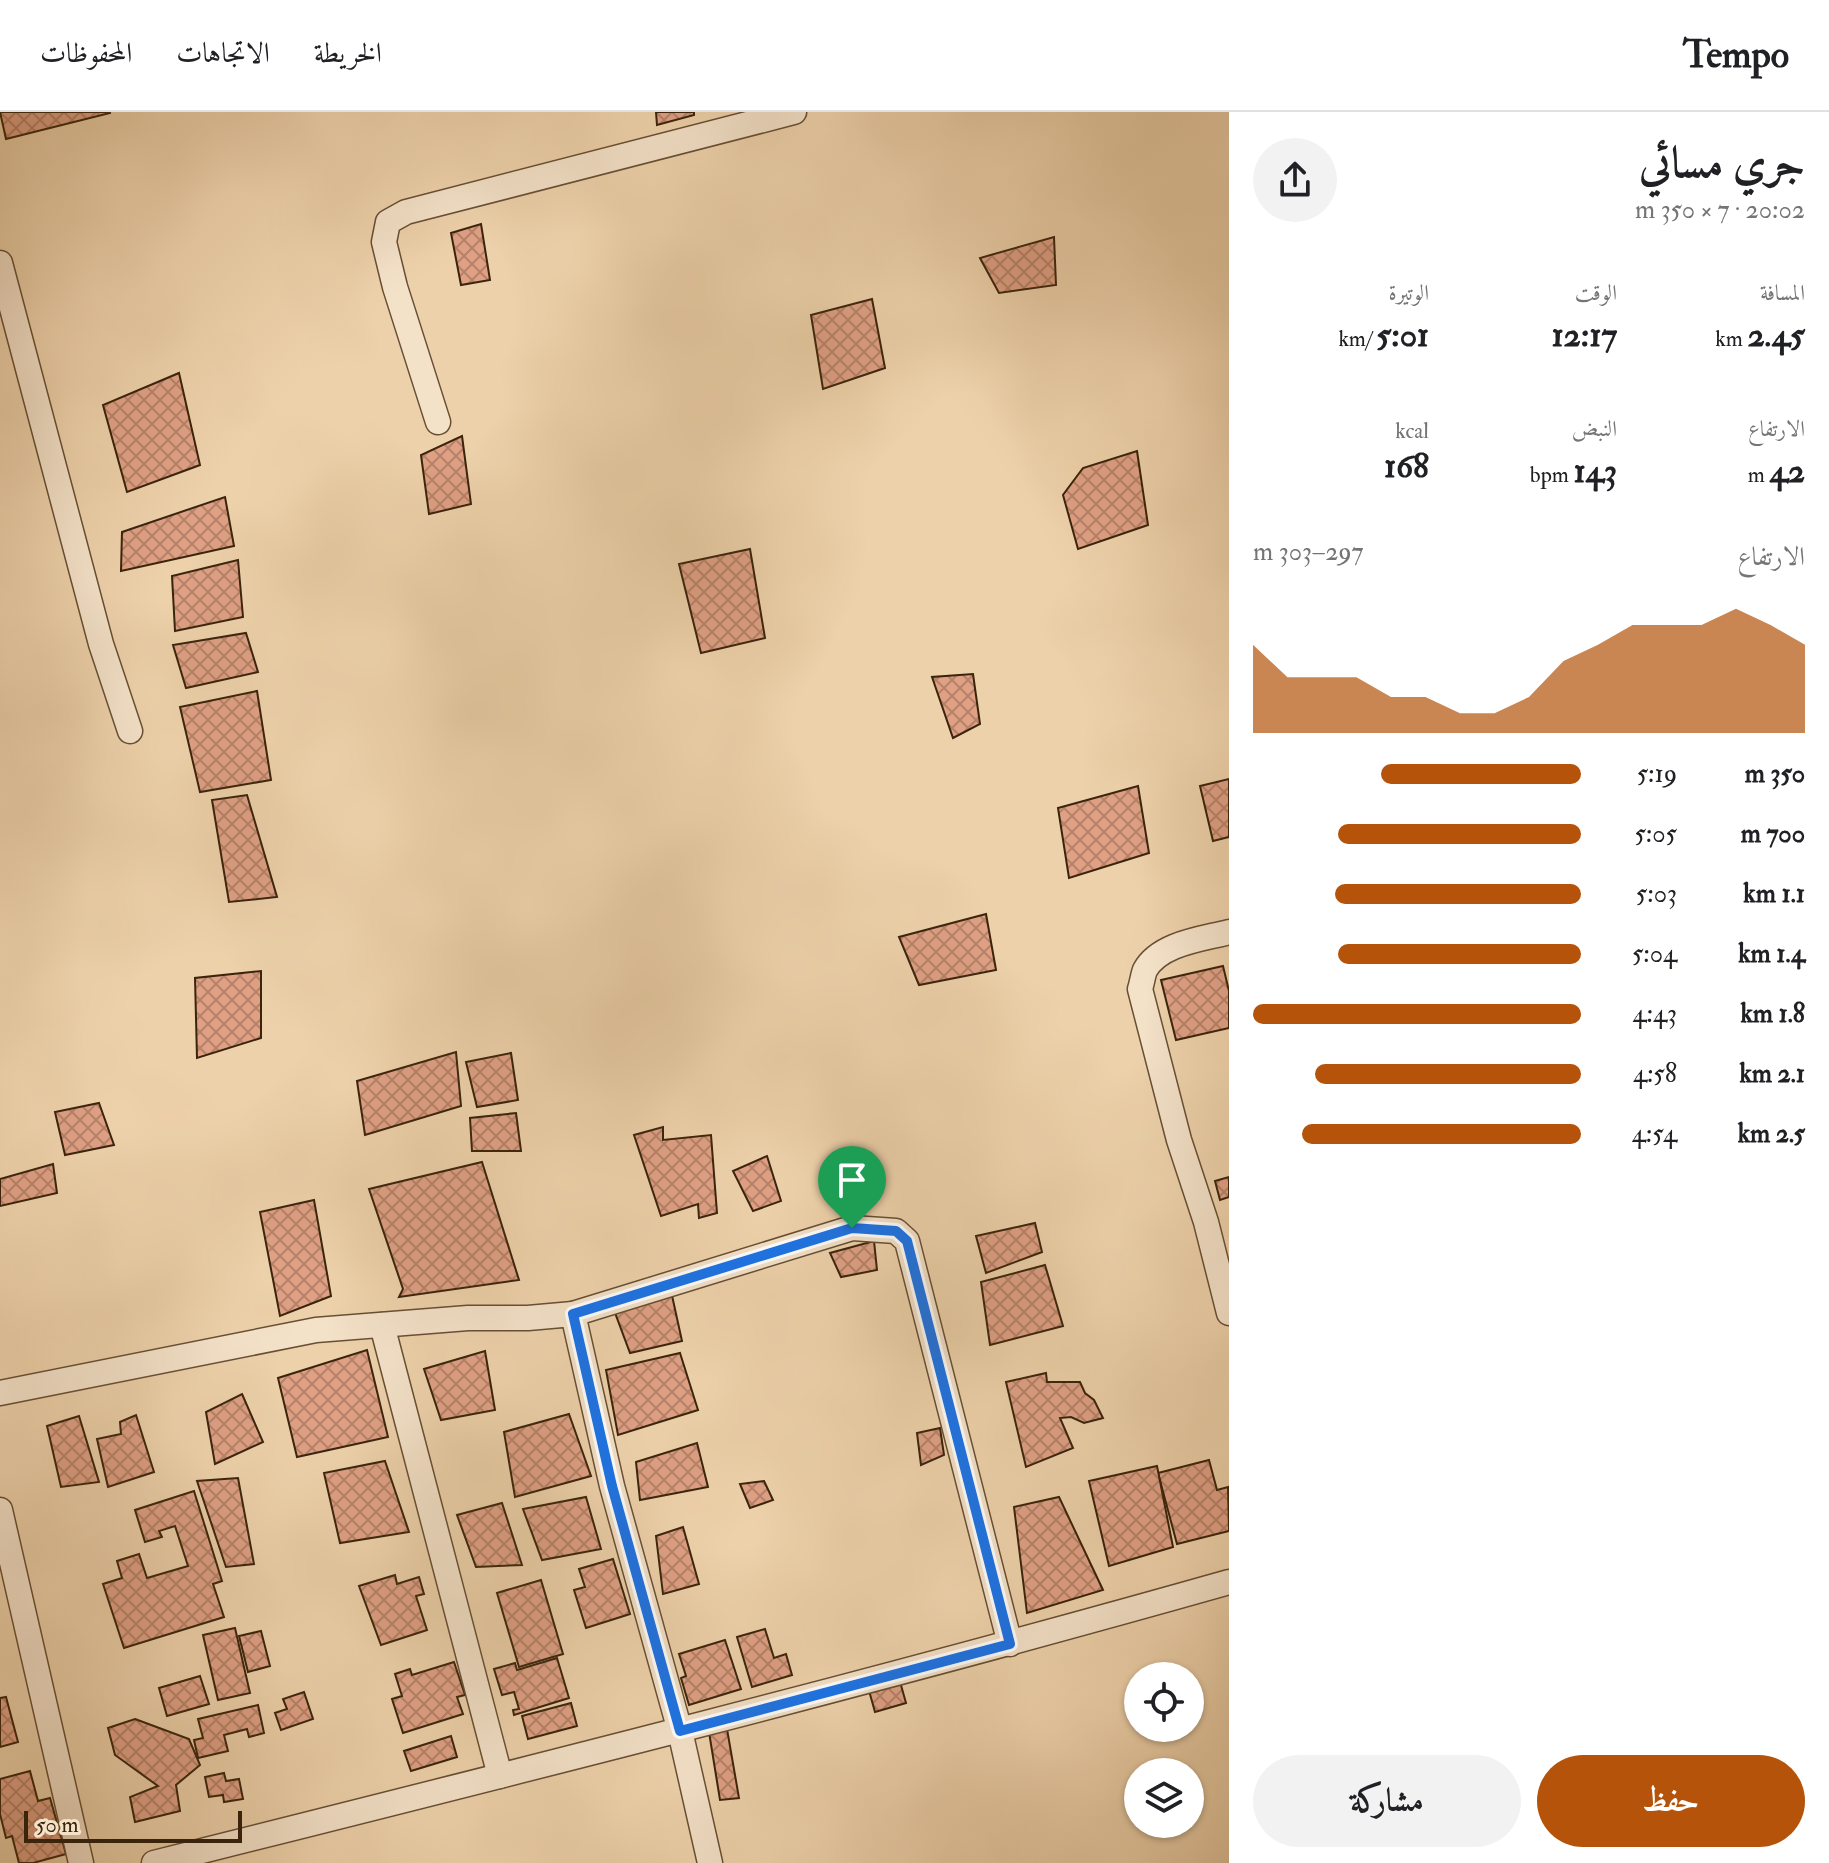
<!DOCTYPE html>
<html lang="ar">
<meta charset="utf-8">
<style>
:root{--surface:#fff;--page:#f2f2f2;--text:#202124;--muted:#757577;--line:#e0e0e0;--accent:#b45309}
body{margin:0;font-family:"IM FELL Double Pica",Amiri,serif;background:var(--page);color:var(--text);direction:rtl;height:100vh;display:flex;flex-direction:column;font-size:30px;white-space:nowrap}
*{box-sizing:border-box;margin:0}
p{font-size:26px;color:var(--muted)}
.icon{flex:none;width:44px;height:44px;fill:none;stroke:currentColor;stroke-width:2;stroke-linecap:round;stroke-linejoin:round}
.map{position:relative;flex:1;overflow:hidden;direction:ltr}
.panel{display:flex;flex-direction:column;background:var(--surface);width:600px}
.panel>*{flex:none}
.controls{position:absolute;left:1124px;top:1550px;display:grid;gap:16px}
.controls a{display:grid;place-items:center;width:80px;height:80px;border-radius:50%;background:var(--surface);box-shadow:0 2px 6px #0004;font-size:40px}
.scale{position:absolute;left:24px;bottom:20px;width:218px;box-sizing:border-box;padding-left:8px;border:4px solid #3a240c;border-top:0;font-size:22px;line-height:28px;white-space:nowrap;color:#3a240c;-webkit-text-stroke:6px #f3e1c8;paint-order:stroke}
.pin{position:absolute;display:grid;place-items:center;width:68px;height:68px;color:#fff;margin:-82px -34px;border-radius:50% 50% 50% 0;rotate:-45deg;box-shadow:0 0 8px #0007}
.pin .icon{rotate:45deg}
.round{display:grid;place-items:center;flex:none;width:84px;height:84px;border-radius:42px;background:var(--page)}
.head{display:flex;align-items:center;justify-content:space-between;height:136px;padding:0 24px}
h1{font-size:44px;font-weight:700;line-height:60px}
.metrics{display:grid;grid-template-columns:repeat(3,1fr);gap:12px;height:136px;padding:8px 24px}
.metrics div{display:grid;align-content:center}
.metrics b{font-size:34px;font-weight:700}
.metrics small{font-size:22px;font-weight:400}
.metrics p{font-size:22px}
.chart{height:224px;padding:16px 24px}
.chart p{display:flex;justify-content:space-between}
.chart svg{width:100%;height:144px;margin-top:8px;fill:var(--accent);opacity:.7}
.button{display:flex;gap:16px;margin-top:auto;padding:16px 24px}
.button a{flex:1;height:92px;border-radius:48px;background:var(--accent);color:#fff;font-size:32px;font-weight:700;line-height:92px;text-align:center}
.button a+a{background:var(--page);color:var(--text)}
ul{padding:0 24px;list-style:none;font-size:26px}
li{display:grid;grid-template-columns:128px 96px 1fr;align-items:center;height:60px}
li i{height:20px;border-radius:10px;background:var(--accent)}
header{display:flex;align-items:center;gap:48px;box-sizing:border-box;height:112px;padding:0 40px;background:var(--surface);border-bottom:2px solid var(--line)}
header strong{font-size:38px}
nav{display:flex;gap:44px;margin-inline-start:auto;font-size:28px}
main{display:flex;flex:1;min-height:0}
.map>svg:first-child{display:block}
</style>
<header>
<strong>Tempo</strong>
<nav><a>الخريطة</a><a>الاتجاهات</a><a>المحفوظات</a></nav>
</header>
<main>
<section class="panel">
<div class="head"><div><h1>جري مسائي</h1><p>20:02 · 7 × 350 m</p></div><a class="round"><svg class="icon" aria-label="share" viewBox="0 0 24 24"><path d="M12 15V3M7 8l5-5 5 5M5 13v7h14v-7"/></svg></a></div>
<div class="metrics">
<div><p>المسافة</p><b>2.45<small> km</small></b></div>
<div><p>الوقت</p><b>12:17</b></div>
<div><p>الوتيرة</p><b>5:01<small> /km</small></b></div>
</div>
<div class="metrics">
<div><p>الارتفاع</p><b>42<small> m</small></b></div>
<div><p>النبض</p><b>143<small> bpm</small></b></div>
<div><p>kcal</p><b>168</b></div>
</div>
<div class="chart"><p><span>الارتفاع</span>297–303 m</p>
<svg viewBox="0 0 160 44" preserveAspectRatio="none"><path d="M0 44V17L10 27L20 27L30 27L40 33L50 33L60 38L70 38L80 33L90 22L100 17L110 11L120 11L130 11L140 6L150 11L160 17V44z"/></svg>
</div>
<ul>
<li><b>350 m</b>5:19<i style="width:61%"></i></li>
<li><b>700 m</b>5:05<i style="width:74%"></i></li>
<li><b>1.1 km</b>5:03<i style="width:75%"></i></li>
<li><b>1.4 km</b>5:04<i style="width:74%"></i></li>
<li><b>1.8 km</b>4:43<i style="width:100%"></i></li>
<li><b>2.1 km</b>4:58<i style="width:81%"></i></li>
<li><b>2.5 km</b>4:54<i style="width:85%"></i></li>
</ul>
<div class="button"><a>حفظ</a><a>مشاركة</a></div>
</section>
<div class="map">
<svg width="1229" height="1751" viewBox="0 0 1229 1751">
<defs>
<pattern id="building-cross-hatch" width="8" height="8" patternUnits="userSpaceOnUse" patternTransform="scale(2)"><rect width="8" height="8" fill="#dfa084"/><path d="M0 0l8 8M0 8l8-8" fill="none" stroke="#b6826a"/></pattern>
</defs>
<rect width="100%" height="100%" fill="#edd1aa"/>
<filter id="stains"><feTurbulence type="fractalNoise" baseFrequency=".0025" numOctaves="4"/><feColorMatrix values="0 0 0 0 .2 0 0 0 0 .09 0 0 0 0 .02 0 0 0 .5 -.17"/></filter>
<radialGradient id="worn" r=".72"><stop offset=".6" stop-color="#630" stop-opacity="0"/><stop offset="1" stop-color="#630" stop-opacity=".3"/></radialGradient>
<g fill="url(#building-cross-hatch)" stroke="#3a240c" stroke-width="2">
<polygon points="0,0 110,0 110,1 6,27"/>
<polygon points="656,0 694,0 694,3 657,13"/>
<polygon points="481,112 490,168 461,173 451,121"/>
<polygon points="1054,125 1056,173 999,181 980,146"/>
<polygon points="872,187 885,256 823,277 811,203"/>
<polygon points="179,261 200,353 127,380 103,293"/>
<polygon points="462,324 471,392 429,402 421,343"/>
<polygon points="1137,339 1148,413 1078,437 1063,383 1083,356"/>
<polygon points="225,385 234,434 121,459 122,420"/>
<polygon points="750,437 765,526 701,541 679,452"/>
<polygon points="238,448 243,505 175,519 172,464"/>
<polygon points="246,521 258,560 186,576 173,533"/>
<polygon points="973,562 980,612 953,626 932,565"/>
<polygon points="257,579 271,668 200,680 180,595"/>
<polygon points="1229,667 1229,725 1213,729 1200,674"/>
<polygon points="1138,674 1149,741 1069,766 1058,696"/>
<polygon points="247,683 277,785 229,790 212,688"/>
<polygon points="986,802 996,858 919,873 899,825"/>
<polygon points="1223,854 1229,879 1229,916 1176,928 1161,868"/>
<polygon points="261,859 261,926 197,946 195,866"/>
<polygon points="456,940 461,994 365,1023 357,969"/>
<polygon points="511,941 518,988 477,995 466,950"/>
<polygon points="99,991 114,1033 65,1043 55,1000"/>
<polygon points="516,1001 521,1039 472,1039 470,1006"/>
<polygon points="663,1015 663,1028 711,1023 717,1101 699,1106 698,1092 661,1104 634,1023"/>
<polygon points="767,1044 781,1089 753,1099 733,1059"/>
<polygon points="482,1050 519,1168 399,1185 403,1177 369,1077"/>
<polygon points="53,1052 57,1081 0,1094 0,1067"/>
<polygon points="1229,1065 1229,1085 1220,1088 1215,1069"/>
<polygon points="314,1088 331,1184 280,1204 260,1100"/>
<polygon points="1035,1111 1042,1140 986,1161 976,1124"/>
<polygon points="874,1129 877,1158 841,1165 830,1141"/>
<polygon points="1045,1153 1063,1214 990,1233 981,1170"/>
<polygon points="671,1179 682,1229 630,1241 614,1198"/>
<polygon points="367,1238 388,1325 297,1345 278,1266"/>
<polygon points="485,1239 495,1298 441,1308 424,1257"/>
<polygon points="680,1241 698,1298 618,1323 606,1258"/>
<polygon points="1046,1261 1047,1270 1080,1270 1085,1281 1094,1288 1103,1306 1084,1311 1071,1305 1060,1306 1073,1336 1026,1355 1006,1270"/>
<polygon points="242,1282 263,1330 215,1352 206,1300"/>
<polygon points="569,1302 591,1364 515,1385 504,1320"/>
<polygon points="136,1303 154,1360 108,1375 97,1327 121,1322 120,1310"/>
<polygon points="79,1304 99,1370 61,1375 47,1314"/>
<polygon points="940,1316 944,1343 921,1353 917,1321"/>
<polygon points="697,1331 708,1375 640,1388 636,1350"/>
<polygon points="1209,1348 1217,1378 1228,1375 1229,1419 1177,1432 1158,1361"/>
<polygon points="385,1349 409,1420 340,1431 324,1361"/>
<polygon points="1157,1354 1173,1435 1109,1454 1089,1369"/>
<polygon points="238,1366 254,1452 226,1455 197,1369"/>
<polygon points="764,1369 773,1388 750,1396 740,1372"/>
<polygon points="194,1379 222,1469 213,1472 224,1505 124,1536 103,1472 122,1466 117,1449 139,1442 147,1466 188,1454 175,1414 159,1419 162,1425 145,1430 135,1398"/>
<polygon points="586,1385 601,1437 542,1448 523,1397"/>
<polygon points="1059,1385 1103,1478 1027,1501 1014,1395"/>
<polygon points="502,1391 522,1453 476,1455 457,1403"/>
<polygon points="683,1415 699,1472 663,1482 656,1424"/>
<polygon points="613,1447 630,1502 586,1516 574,1478 585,1475 579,1457"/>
<polygon points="395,1463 397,1472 419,1465 424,1482 416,1484 427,1518 381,1533 359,1474"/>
<polygon points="541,1468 563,1542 519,1555 497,1481"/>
<polygon points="235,1516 250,1581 218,1588 203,1523"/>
<polygon points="765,1517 774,1546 786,1542 792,1563 752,1575 737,1525"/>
<polygon points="261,1519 270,1554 248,1560 239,1524"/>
<polygon points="725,1528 741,1577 689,1593 681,1566 686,1564 679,1542"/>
<polygon points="557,1546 569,1586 514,1603 513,1598 519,1597 514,1580 502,1583 494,1557 515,1551 517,1558"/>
<polygon points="454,1550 465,1583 457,1585 463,1602 403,1621 392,1587 402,1584 395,1562 410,1557 412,1563"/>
<polygon points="200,1564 209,1592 167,1604 159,1576"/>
<polygon points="899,1566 906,1591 875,1600 868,1575"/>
<polygon points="304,1580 313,1607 281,1618 275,1601 287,1597 283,1587"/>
<polygon points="6,1585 18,1630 0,1635 0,1586"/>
<polygon points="571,1591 577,1614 528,1627 522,1604"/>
<polygon points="258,1593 264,1621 249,1625 247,1617 224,1623 228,1639 198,1646 194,1628 203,1626 198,1607"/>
<polygon points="135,1607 189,1627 200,1653 176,1673 180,1699 135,1710 130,1685 158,1674 115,1643 108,1616"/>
<polygon points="727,1617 739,1686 720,1688 709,1620"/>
<polygon points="451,1624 457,1645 411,1659 404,1639"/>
<polygon points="30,1659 38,1689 50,1686 66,1742 33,1751 19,1751 12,1724 6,1726 0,1702 0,1667"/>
<polygon points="224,1661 226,1669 239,1667 243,1687 224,1690 223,1683 209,1685 205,1665"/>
</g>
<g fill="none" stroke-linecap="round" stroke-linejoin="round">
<defs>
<g id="minor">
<polyline points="0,151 101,532 130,619"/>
<polyline points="438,310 395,175 384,130 388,110 406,100 794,0"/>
<path d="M1229,820C1203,827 1160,831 1145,858C1143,863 1142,871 1140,877L1179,1028L1206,1110L1229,1201"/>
<polyline points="573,1202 852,1116 896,1119 907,1129 1010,1532"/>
<polyline points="382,1213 500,1664"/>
<polyline points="0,1281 316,1218 468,1206 528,1206 573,1202 612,1374 680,1619 710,1751"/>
<polyline points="0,1398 81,1751"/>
<path d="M154,1751C513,1661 872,1571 1229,1470"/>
</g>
</defs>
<use href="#minor" stroke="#674f34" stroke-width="27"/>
<use href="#minor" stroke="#f3e1c8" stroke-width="24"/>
</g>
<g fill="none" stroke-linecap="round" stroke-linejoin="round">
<defs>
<polygon id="route" points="852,1116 896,1119 907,1129 1010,1532 680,1619 612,1374 573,1202"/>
</defs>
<use href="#route" stroke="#fff" stroke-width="16"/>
<use href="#route" stroke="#1a73e8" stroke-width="10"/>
</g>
<rect width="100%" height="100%" filter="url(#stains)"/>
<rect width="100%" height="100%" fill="url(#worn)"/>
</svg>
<div class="controls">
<a><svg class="icon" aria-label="locate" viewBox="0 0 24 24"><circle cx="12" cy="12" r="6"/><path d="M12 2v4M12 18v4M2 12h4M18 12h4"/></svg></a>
<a><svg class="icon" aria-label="layers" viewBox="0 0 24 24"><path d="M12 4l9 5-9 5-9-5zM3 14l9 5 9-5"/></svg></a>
</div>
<div class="scale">50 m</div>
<div class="pin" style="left:852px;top:1116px;background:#1e9e55"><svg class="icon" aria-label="arrive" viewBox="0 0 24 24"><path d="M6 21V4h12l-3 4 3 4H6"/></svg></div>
</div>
</main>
